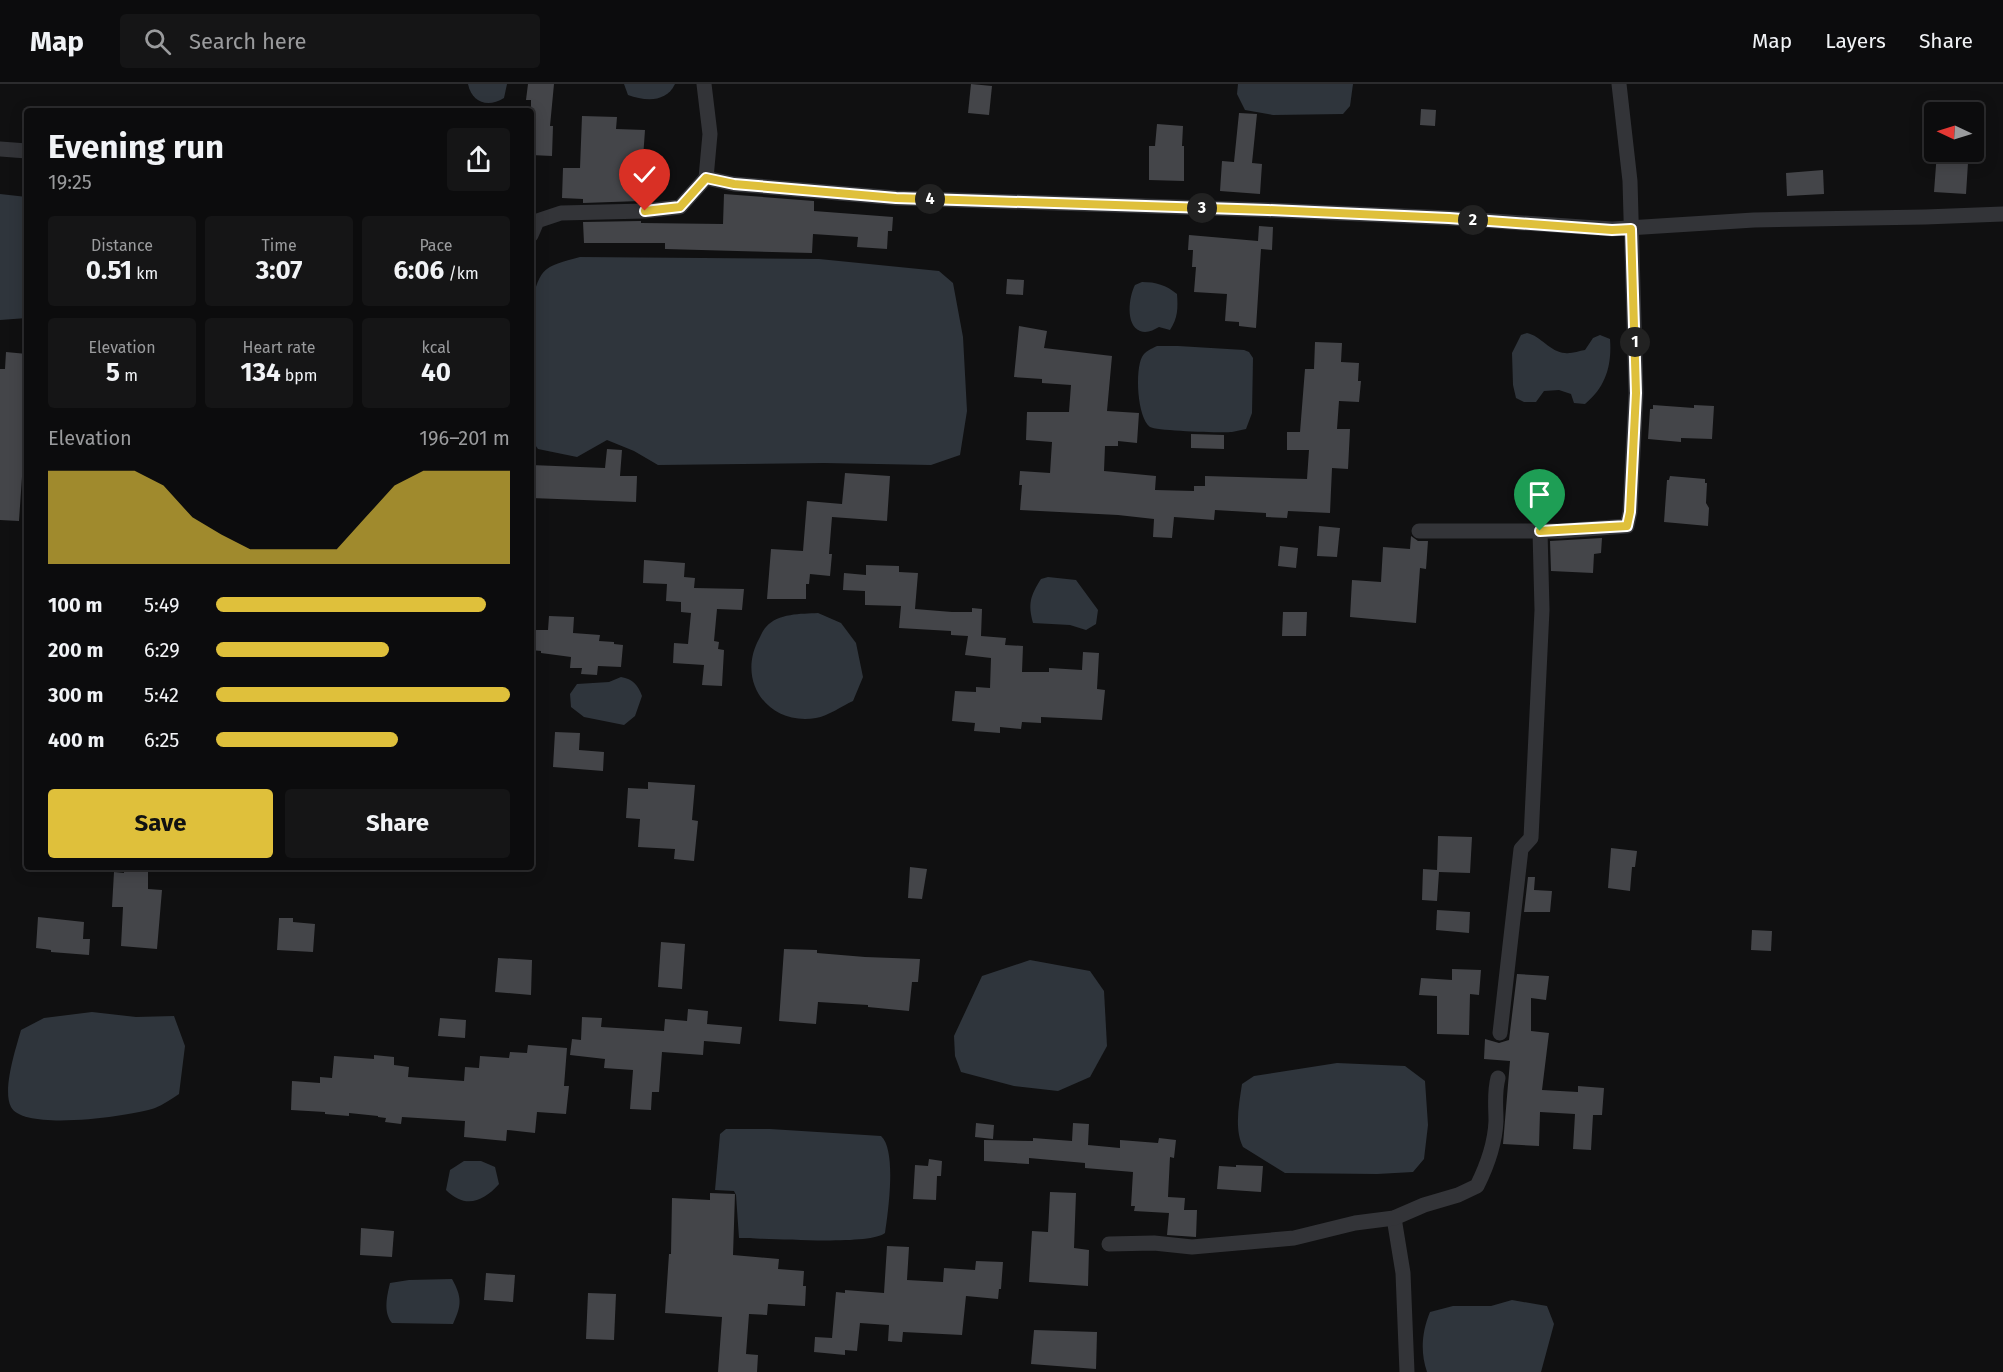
<!DOCTYPE html>
<meta charset="utf-8">
<style>
:root{--surface:#0c0c0d;--page:#151516;--text:#f1f3f6;--muted:#9a9b9d;--line:#2c2c2e;--accent:#dfc03b}
body{margin:0;font-family:"Fira Sans",sans-serif;background:var(--page);color:var(--text);height:100vh;display:flex;flex-direction:column;font-size:22px;white-space:nowrap}
*{box-sizing:border-box;margin:0}
p{font-size:20px;color:var(--muted)}
.icon{flex:none;width:33px;height:33px;fill:none;stroke:currentColor;stroke-width:2;stroke-linecap:round;stroke-linejoin:round}
.map{position:relative;flex:1;overflow:hidden}
.drawer{position:absolute;left:24px;top:24px;width:510px;height:762px;display:flex;flex-direction:column;background:var(--surface);border-radius:6px;box-shadow:0 3px 15px #0003,0 0 0 2px var(--line)}
.drawer>*{flex:none}
.needle{width:39px;rotate:274deg}
.tools{position:absolute;left:1924px;top:18px;display:grid;gap:12px}
.tools a{display:grid;place-items:center;width:60px;height:60px;border-radius:6px;background:var(--surface);box-shadow:0 3px 15px #0003,0 0 0 2px var(--line);font-size:30px}
.pin{position:absolute;display:grid;place-items:center;width:51px;height:51px;color:#fff;margin:-62px -26px;border-radius:50% 50% 50% 0;rotate:-45deg;box-shadow:0 0 6px #0007}
.pin .icon{rotate:45deg}
.km{position:absolute;width:30px;height:30px;margin:-15px;border-radius:50%;background:#222;color:#fff;font-size:16px;line-height:30px;text-align:center}
.round{display:grid;place-items:center;flex:none;width:63px;height:63px;border-radius:6px;background:var(--page)}
.summary{display:flex;align-items:center;justify-content:space-between;height:102px;padding:0 24px}
h1{font-size:33px;font-weight:700;line-height:45px}
.figures{display:grid;grid-template-columns:repeat(3,1fr);gap:9px;height:102px;padding:6px 24px}
.figures div{display:grid;align-content:center;border-radius:6px;background:var(--page);text-align:center}
.figures b{font-size:26px;font-weight:700}
.figures small{font-size:16px;font-weight:400}
.figures p{font-size:16px}
.chart{height:168px;padding:12px 24px}
.chart p{display:flex;justify-content:space-between}
.chart svg{width:100%;height:108px;margin-top:6px;fill:var(--accent);opacity:.7}
.cta{display:flex;gap:12px;margin-top:auto;padding:12px 24px}
.cta a{flex:1;height:69px;border-radius:6px;background:var(--accent);color:#111;font-size:24px;font-weight:700;line-height:69px;text-align:center}
.cta a+a{background:var(--page);color:var(--text)}
ul{padding:0 24px;list-style:none;font-size:20px}
li{display:grid;grid-template-columns:96px 72px 1fr;align-items:center;height:45px}
li i{height:15px;border-radius:8px;background:var(--accent)}
header{display:flex;align-items:center;gap:36px;box-sizing:border-box;height:84px;padding:0 30px;background:var(--surface);border-bottom:2px solid var(--line)}
header strong{font-size:28px}
nav{display:flex;gap:33px;margin-inline-start:auto;font-size:21px}
.search{width:420px;height:54px;background:var(--page);display:flex;align-items:center;gap:15px;box-sizing:border-box;padding:0 21px;border-radius:6px;color:var(--muted);font-size:22px}
.map>svg:first-child{display:block}
</style>
<header>
<strong>Map</strong>
<div class="search"><svg class="icon" aria-label="search" viewBox="0 0 24 24"><circle cx="10" cy="10" r="6"/><path d="M15 15l6 6"/></svg>Search here</div>
<nav><a>Map</a><a>Layers</a><a>Share</a></nav>
</header>
<div class="map">
<svg width="2003" height="1288" viewBox="0 0 2003 1288">
<rect width="100%" height="100%" fill="#101011"/>
<g fill="#2f353c">
<path d="M468,0H507L504,14C488,24 472,19 468,0Z"/>
<path d="M624,0H675C666,19 645,17 628,11Z"/>
<polygon points="1238,0 1353,0 1350,22 1343,30 1273,31 1245,26 1237,10"/>
<polygon points="0,110 27,113 27,234 0,236"/>
<path d="M580,173L819,175L939,187L953,199L963,253L967,327L960,371L931,381L824,379L658,381L634,367L607,356L577,373L538,365L531,355V220C541,182 544,183 580,173Z"/>
<path d="M1142,198C1156,198 1166,201 1177,210C1178,224 1178,234 1170,246L1159,243C1153,246 1147,250 1140,247C1125,241 1129,212 1135,201Z"/>
<path d="M1527,249C1541,252 1550,268 1565,269C1571,270 1579,267 1585,266L1593,254L1600,251L1610,255C1612,281 1606,303 1585,320L1574,319L1571,310L1559,306L1544,307L1536,318H1524L1516,314L1513,301L1512,269L1521,251Z"/>
<path d="M1157,262H1178L1244,266L1249,268L1253,274L1252,329L1246,345C1241,346 1237,347 1232,348C1222,349 1157,347 1150,343C1137,333 1135,286 1142,273C1145,267 1151,265 1157,262Z"/>
<path d="M1048,493L1076,496L1098,526L1096,540L1086,546L1070,541L1033,539C1028,520 1030,512 1041,495Z"/>
<path d="M818,529L841,539L856,559L863,593L853,617C842,622 828,632 816,634C768,642 736,597 759,555C761,551 763,546 766,543C778,529 801,530 818,529Z"/>
<path d="M621,593C633,595 638,601 642,612L635,632L624,641L584,633L571,623L570,610L577,600L609,598Z"/>
<polygon points="1030,876 1090,887 1104,907 1107,962 1090,993 1058,1007 1014,1002 961,988 955,972 954,952 982,892"/>
<path d="M92,928L136,933L174,932L185,962L179,1010C171,1015 163,1021 155,1024C131,1032 24,1048 11,1023C2,1006 16,964 21,946L44,934Z"/>
<path d="M1337,979L1405,982L1425,997L1428,1041L1424,1075L1413,1088L1377,1090L1285,1089L1243,1063C1234,1045 1239,1020 1242,1000L1254,992Z"/>
<path d="M726,1045H770L881,1052C897,1066 888,1129 885,1149C870,1162 764,1154 739,1154L736,1111L734,1107L715,1106L720,1050Z"/>
<path d="M464,1077H481L495,1083L499,1100C483,1118 465,1125 446,1106L450,1086Z"/>
<path d="M452,1195C462,1213 462,1221 453,1240L392,1239C383,1228 387,1212 390,1199L409,1196Z"/>
<path d="M1512,1216L1547,1222L1554,1240L1541,1288H1427C1420,1268 1422,1247 1430,1228L1453,1222H1491Z"/>
</g>
<g fill="#444549">
<polygon points="528,0 554,0 550,42 553,42 552,72 531,71 531,16 526,16"/>
<polygon points="971,0 992,2 989,31 968,29"/>
<polygon points="1421,25 1436,26 1435,42 1420,41"/>
<polygon points="1239,29 1257,30 1252,79 1262,80 1260,110 1220,107 1222,77 1234,78"/>
<polygon points="582,32 617,33 616,45 645,46 640,117 583,119 583,115 562,114 563,84 580,84"/>
<polygon points="1157,40 1183,42 1182,62 1184,62 1184,97 1149,96 1149,62 1155,62"/>
<polygon points="1937,68 1961,68 1960,78 1968,79 1966,110 1934,108"/>
<polygon points="1823,86 1824,110 1787,112 1786,89"/>
<polygon points="724,110 814,117 814,127 893,133 892,147 888,147 887,165 857,163 858,153 813,150 812,169 665,165 665,159 584,159 583,138 641,137 641,139 723,140"/>
<polygon points="1259,142 1273,143 1272,166 1261,165 1256,244 1239,242 1239,238 1225,237 1227,210 1194,208 1196,183 1192,183 1193,166 1188,166 1189,151 1258,157"/>
<polygon points="1007,195 1024,196 1023,211 1006,210"/>
<polygon points="1019,242 1047,247 1044,264 1112,272 1107,327 1139,329 1137,359 1118,357 1118,362 1105,362 1104,387 1156,392 1155,406 1194,407 1194,402 1205,402 1205,392 1307,395 1309,366 1287,366 1287,348 1300,348 1305,285 1314,285 1315,258 1342,259 1341,278 1359,279 1358,297 1361,297 1359,318 1339,317 1337,345 1350,345 1348,385 1332,384 1330,429 1288,427 1287,434 1266,433 1266,429 1215,426 1214,436 1174,433 1172,454 1153,453 1154,435 1118,431 1020,426 1022,401 1019,401 1020,387 1050,389 1052,358 1026,356 1027,328 1069,328 1071,301 1042,299 1042,295 1014,293"/>
<polygon points="6,268 27,270 27,331 25,330 23,361 27,362 27,379 23,378 19,437 0,436 0,285 5,285"/>
<polygon points="1653,321 1694,324 1694,321 1714,322 1712,355 1681,354 1681,358 1648,355 1650,325 1653,325"/>
<polygon points="1191,350 1224,351 1224,365 1191,364"/>
<polygon points="607,365 622,366 620,392 637,392 636,418 531,414 531,381 605,384"/>
<polygon points="845,389 890,392 887,437 832,433 829,470 832,470 830,492 810,490 809,500 806,500 806,515 767,515 771,465 803,467 807,417 842,420"/>
<polygon points="1670,392 1705,395 1705,399 1707,399 1706,419 1709,424 1708,442 1664,438 1667,396 1669,396"/>
<polygon points="1319,442 1340,444 1337,473 1317,472"/>
<polygon points="1411,452 1418,457 1428,457 1426,485 1420,484 1416,539 1350,533 1352,496 1381,498 1383,463 1410,465"/>
<polygon points="1602,454 1601,469 1594,470 1593,489 1551,487 1550,457"/>
<polygon points="1280,462 1298,464 1296,484 1278,482"/>
<polygon points="644,476 685,479 684,493 695,494 694,504 744,505 742,526 717,525 714,557 719,558 718,565 724,566 722,602 702,601 704,581 673,579 674,559 688,560 691,529 681,528 681,518 666,517 667,500 643,499"/>
<polygon points="866,481 899,482 899,488 918,489 915,525 952,528 972,528 972,524 982,525 981,552 1006,554 1005,561 1023,562 1022,588 1049,588 1049,584 1082,586 1083,568 1099,569 1097,605 1105,606 1102,636 1041,633 1041,639 1022,638 1021,645 1000,643 1000,649 974,647 975,639 952,637 955,607 976,608 976,603 990,604 991,574 965,571 968,552 951,551 951,547 899,544 901,522 865,521 865,507 843,506 844,489 866,491"/>
<polygon points="1283,528 1307,528 1306,552 1282,552"/>
<polygon points="549,532 574,533 573,549 600,551 599,557 614,558 614,560 623,561 621,583 598,582 597,591 581,590 582,584 570,584 571,573 541,569 541,567 531,566 531,546 548,546"/>
<polygon points="555,648 580,649 579,666 604,668 603,687 553,683"/>
<polygon points="648,698 695,701 692,736 698,737 694,777 674,775 675,765 638,763 640,735 626,734 628,704 648,705"/>
<polygon points="1438,752 1472,753 1470,789 1439,788 1437,817 1422,816 1423,785 1437,786"/>
<polygon points="1611,764 1637,767 1635,783 1632,783 1630,807 1608,804"/>
<polygon points="124,783 148,785 148,805 162,806 157,865 121,862 123,823 112,823 114,788 124,789"/>
<polygon points="910,783 927,785 922,815 908,814"/>
<polygon points="1528,793 1535,793 1534,806 1552,807 1550,828 1524,828"/>
<polygon points="1437,826 1470,828 1469,849 1436,846"/>
<polygon points="38,833 84,838 83,855 90,855 89,871 51,868 51,866 36,864"/>
<polygon points="279,834 293,834 293,838 315,840 313,868 277,866"/>
<polygon points="1752,846 1772,847 1771,867 1751,866"/>
<polygon points="661,858 685,860 682,905 658,903"/>
<polygon points="784,865 817,866 817,869 865,873 920,875 918,898 912,898 909,927 868,923 868,921 818,918 816,940 779,937"/>
<polygon points="498,874 532,876 531,911 495,908"/>
<polygon points="1452,885 1481,886 1479,911 1470,910 1469,951 1437,950 1437,912 1419,911 1421,894 1452,896"/>
<polygon points="1517,890 1549,892 1546,916 1531,914 1531,947 1549,949 1542,1006 1578,1008 1578,1002 1604,1004 1602,1031 1593,1031 1591,1066 1573,1065 1575,1030 1540,1028 1539,1062 1503,1060 1510,977 1484,975 1485,955 1499,959 1509,956"/>
<polygon points="688,925 708,927 707,940 742,943 740,960 704,957 703,971 662,968 659,1008 652,1008 651,1026 630,1025 633,986 604,984 605,975 570,971 572,955 581,956 582,933 602,934 601,943 664,947 665,935 687,937"/>
<polygon points="440,934 466,936 465,954 438,952"/>
<polygon points="528,961 567,964 564,1002 569,1002 566,1030 537,1028 535,1049 507,1046 506,1057 464,1053 465,1037 402,1033 401,1040 385,1038 386,1034 378,1033 378,1032 349,1029 349,1032 325,1030 325,1028 291,1026 292,997 320,999 320,993 332,994 334,972 374,975 374,971 394,973 394,981 409,983 408,993 464,997 465,983 479,984 480,972 509,974 510,968 527,969"/>
<polygon points="976,1039 994,1041 993,1055 975,1053"/>
<polygon points="1073,1039 1089,1040 1088,1061 1120,1064 1120,1056 1158,1059 1159,1054 1176,1056 1174,1074 1170,1073 1168,1113 1185,1114 1184,1126 1197,1126 1196,1153 1167,1151 1169,1129 1134,1127 1135,1122 1131,1122 1133,1088 1085,1084 1085,1079 1029,1074 1029,1080 984,1077 984,1056 1033,1057 1033,1054 1072,1057"/>
<polygon points="929,1075 942,1077 941,1092 937,1092 936,1116 913,1115 915,1081 928,1082"/>
<polygon points="1236,1081 1263,1082 1261,1108 1217,1105 1219,1082 1236,1083"/>
<polygon points="1050,1108 1076,1109 1074,1164 1089,1166 1088,1202 1029,1198 1032,1147 1048,1148"/>
<polygon points="710,1109 735,1110 733,1171 779,1175 778,1185 804,1187 803,1202 806,1202 805,1222 768,1220 767,1231 749,1230 746,1270 758,1271 757,1288 718,1288 722,1233 665,1229 669,1170 671,1170 672,1114 710,1116"/>
<polygon points="361,1144 394,1147 392,1173 360,1171"/>
<polygon points="887,1162 909,1163 907,1196 943,1198 944,1184 975,1186 976,1177 1003,1178 1001,1205 999,1205 998,1215 966,1212 962,1251 903,1248 902,1258 888,1257 889,1241 860,1239 857,1267 845,1266 845,1271 814,1268 815,1253 832,1254 836,1208 845,1209 845,1206 884,1209"/>
<polygon points="486,1189 515,1191 513,1218 484,1216"/>
<polygon points="588,1209 616,1210 614,1256 586,1255"/>
<polygon points="1034,1246 1097,1248 1096,1285 1031,1280"/>
</g>
<g fill="none" stroke-linecap="round" stroke-linejoin="round">
<g stroke="#333438" stroke-width="15">
<polyline points="0,65 27,67"/>
<polyline points="706,94 734,100 896,114 1268,126 1449,134 1612,145 1754,136 1925,133 2003,130"/>
<polyline points="531,151 537,137 561,129 645,127 680,123 706,94 710,50 704,0"/>
<polyline points="1419,447 1560,447 1627,442 1630,428 1636,309 1630,97 1619,0"/>
<polyline points="1500,949 1521,765 1531,754 1542,526 1540,447"/>
<polyline points="1394,1134 1403,1189 1407,1288"/>
<path d="M1109,1160L1154,1159L1192,1163L1294,1154L1355,1139L1394,1134L1424,1121L1458,1111L1477,1102C1487,1082 1495,1061 1496,1037C1496,1023 1494,1009 1498,994"/>
</g>
</g>
<g fill="none" stroke-linecap="round" stroke-linejoin="round">
<defs>
<polyline id="route" points="645,127 680,123 706,94 734,100 896,114 1268,126 1449,134 1612,146 1631,145 1636,309 1630,428 1627,442 1540,447"/>
</defs>
<use href="#route" stroke="#fff" stroke-width="12"/>
<use href="#route" stroke="#dfc03b" stroke-width="8"/>
</g>
</svg>
<div class="tools">
<a><svg class="needle" viewBox="-14 -14 28 28"><path d="M0-13l5 13h-10z" fill="#e53935"/><path d="M0 13l5-13h-10z" fill="#9a9b9d"/></svg></a>
</div>
<div class="pin" style="left:1540px;top:447px;background:#1e9e55"><svg class="icon" aria-label="arrive" viewBox="0 0 24 24"><path d="M6 21V4h12l-3 4 3 4H6"/></svg></div>
<div class="pin" style="left:645px;top:127px;background:#d93025"><svg class="icon" aria-label="check" viewBox="0 0 24 24"><path d="M5 12l5 5 9-10"/></svg></div>
<b class="km" style="left:1635px;top:258px">1</b>
<b class="km" style="left:1473px;top:136px">2</b>
<b class="km" style="left:1202px;top:124px">3</b>
<b class="km" style="left:930px;top:115px">4</b>
<section class="drawer">
<div class="summary"><div><h1>Evening run</h1><p>19:25</p></div><a class="round"><svg class="icon" aria-label="share" viewBox="0 0 24 24"><path d="M12 15V3M7 8l5-5 5 5M5 13v7h14v-7"/></svg></a></div>
<div class="figures">
<div><p>Distance</p><b>0.51<small> km</small></b></div>
<div><p>Time</p><b>3:07</b></div>
<div><p>Pace</p><b>6:06<small> /km</small></b></div>
</div>
<div class="figures">
<div><p>Elevation</p><b>5<small> m</small></b></div>
<div><p>Heart rate</p><b>134<small> bpm</small></b></div>
<div><p>kcal</p><b>40</b></div>
</div>
<div class="chart"><p><span>Elevation</span>196–201 m</p>
<svg viewBox="0 0 160 44" preserveAspectRatio="none"><path d="M0 44V6L10 6L20 6L30 6L40 12L50 25L60 32L70 38L80 38L90 38L100 38L110 25L120 12L130 6L140 6L150 6L160 6V44z"/></svg>
</div>
<ul>
<li><b>100 m</b>5:49<i style="width:92%"></i></li>
<li><b>200 m</b>6:29<i style="width:59%"></i></li>
<li><b>300 m</b>5:42<i style="width:100%"></i></li>
<li><b>400 m</b>6:25<i style="width:62%"></i></li>
</ul>
<div class="cta"><a>Save</a><a>Share</a></div>
</section>
</div>
